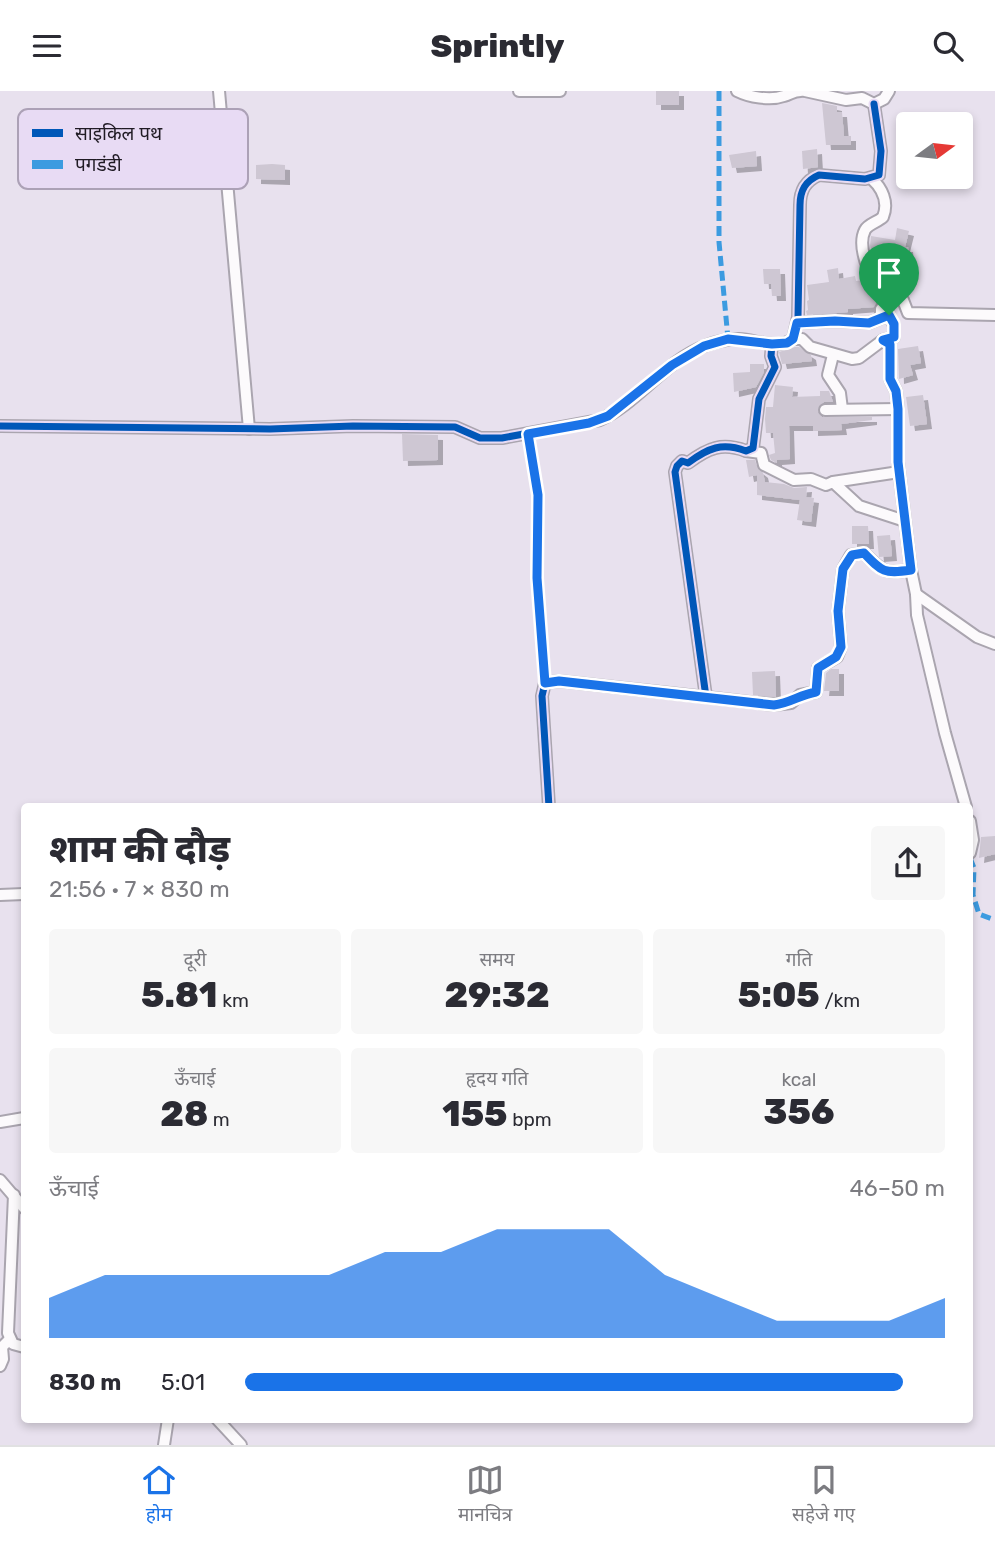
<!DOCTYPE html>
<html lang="hi">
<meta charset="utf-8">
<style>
:root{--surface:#fff;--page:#f7f7f7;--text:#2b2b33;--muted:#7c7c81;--line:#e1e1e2;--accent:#1a73e8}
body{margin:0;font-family:Rubik,"Noto Sans Devanagari",sans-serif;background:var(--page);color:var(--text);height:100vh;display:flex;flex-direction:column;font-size:26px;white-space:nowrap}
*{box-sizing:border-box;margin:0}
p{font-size:23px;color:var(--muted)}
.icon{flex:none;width:38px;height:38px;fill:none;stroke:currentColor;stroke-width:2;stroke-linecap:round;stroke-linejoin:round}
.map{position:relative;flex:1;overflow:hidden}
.side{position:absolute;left:21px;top:712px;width:952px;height:620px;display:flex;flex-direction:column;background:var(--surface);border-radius:7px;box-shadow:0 4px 10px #0003}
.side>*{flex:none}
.needle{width:46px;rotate:75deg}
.controls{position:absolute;left:896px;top:21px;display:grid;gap:14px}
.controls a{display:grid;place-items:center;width:77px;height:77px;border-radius:7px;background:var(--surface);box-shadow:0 4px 10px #0003;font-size:35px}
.pin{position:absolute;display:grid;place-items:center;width:60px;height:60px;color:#fff;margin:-72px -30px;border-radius:50% 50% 50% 0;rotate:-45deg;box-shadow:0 0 7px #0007}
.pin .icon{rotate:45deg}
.round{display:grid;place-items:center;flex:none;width:74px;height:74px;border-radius:7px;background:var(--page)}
.headline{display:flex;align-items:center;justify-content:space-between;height:119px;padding:0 28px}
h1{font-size:38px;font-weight:800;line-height:52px}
.stats{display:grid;grid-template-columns:repeat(3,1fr);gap:10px;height:119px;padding:7px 28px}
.stats div{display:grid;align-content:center;border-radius:7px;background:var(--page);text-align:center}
.stats b{font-size:35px;font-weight:800}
.stats small{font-size:19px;font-weight:400}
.stats p{font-size:19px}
.chart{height:196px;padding:14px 28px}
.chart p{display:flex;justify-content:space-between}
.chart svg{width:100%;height:126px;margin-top:7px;fill:var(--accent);opacity:.7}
ul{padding:0 28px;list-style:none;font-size:23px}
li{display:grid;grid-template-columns:112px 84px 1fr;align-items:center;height:52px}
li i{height:18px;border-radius:9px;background:var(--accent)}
header{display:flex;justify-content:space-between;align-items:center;height:91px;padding:0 28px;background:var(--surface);font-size:32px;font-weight:800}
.menu{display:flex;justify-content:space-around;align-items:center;height:98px;border-top:2px solid var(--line);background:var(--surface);font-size:19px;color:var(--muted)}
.menu a{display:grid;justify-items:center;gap:4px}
.menu .current{color:var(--accent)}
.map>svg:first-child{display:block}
</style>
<header><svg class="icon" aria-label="menu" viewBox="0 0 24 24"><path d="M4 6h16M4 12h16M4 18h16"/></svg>Sprintly<svg class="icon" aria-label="search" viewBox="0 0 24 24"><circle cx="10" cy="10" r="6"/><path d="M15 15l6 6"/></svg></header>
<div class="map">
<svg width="995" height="1354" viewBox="0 0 995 1354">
<defs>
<filter id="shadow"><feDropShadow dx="5" dy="5" stdDeviation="0" flood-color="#0004"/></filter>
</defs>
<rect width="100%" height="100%" fill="#e8e1ee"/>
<g fill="#cec7d3" filter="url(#shadow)">
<rect x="656" y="0" width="23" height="14"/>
<polygon points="822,12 837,15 837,21 842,21 844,45 851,45 851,54 826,54"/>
<polygon points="817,58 818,76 803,78 802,60"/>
<polygon points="756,60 757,75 732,77 729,64"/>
<polygon points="272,73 285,74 285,89 256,88 256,74"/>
<polygon points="897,137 909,140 905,156 908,156 910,177 874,169 870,155 871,145 895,149"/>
<polygon points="838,177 839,188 855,185 856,190 864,189 876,212 874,216 848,218 848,221 837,222 807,224 806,220 808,219 807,210 809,209 807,194 829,191 827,179"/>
<polygon points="763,178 780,178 781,205 772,205 771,193 764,193"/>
<polygon points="918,255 921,272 910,274 913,284 899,288 898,258"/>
<polygon points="795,256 799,256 811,264 812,270 782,273 779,261"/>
<polygon points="750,273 764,273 764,281 756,296 734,301 733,282 750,281"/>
<polygon points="775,294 793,296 792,306 820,305 820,300 829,300 833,311 824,311 819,315 818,322 822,326 872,326 872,329 841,333 842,339 813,340 813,335 789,335 790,368 777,369 777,372 771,369 769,364 775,362 773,342 766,342 765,328 766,316 773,316"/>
<polygon points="923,304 927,333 910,335 906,306"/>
<polygon points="402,343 438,344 438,369 403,370"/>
<polygon points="746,369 755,369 758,378 763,382 765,391 784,393 794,397 807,396 806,406 814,407 811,431 797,429 800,409 757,404 757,384 749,386"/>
<polygon points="852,435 868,435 869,453 852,453"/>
<polygon points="890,444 892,465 879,466 877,445"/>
<polygon points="831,578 839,578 839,600 824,600 826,582"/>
<polygon points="775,580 776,606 753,604 752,581"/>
<polygon points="995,745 995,763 979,767 981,746"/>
</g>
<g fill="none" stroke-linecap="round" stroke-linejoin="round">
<defs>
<polyline id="lane" points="529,343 538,404 537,487 545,591"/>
<g id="street">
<polyline points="219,0 249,338"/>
<polyline points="519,0 560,0"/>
<path d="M737,0C749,6 770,10 784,5C791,3 793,0 801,0"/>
<polyline points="805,0 846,9 862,7 874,13 884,8 889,0"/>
<polyline points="895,204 903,209 908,222 995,224"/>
<polyline points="889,224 894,234 894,246 883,249 890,253 890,288 896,300 898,318 898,371 911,479 916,503 917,524 945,642 966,716"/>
<path d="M797,232L835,230L869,232L889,224H881V218L895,204L882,207C874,191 855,158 865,139C868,133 878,131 883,126C889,111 882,97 871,87"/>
<polyline points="793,248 802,248 810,256 852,268 859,267 883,249"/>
<polyline points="833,264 828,284 840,302 842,318"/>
<polyline points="825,319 898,318"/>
<path d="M0,335L270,338L353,335L455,336L480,347H502L600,329C639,311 664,270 707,254C718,250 728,248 739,248C757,249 777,259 793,248L798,226L800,114C800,100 805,90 819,84L865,88L879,84L881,60L874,13"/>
<polyline points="746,360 761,362 764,374 794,389 811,388 826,394 833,391 859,415 905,430"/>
<polyline points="833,391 899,381"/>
<polyline points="916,503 977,546 995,553"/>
<path d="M706,606L774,614L791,612L800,604L816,601L818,577L837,566L841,556L838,520L843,478L851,464L864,462C883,481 884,483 911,479"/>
<path d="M549,716L542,605L545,592L559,590L706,606L675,381L677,375L682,370L688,372C708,357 722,351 746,360L753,357L759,308L775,276L771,265L772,253"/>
<polyline points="970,730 973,749 970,762"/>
<polyline points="0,804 24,803"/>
<polyline points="0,1031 24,1027"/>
<polyline points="0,1089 24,1117"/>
<polyline points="14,1104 8,1242 13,1253 24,1256"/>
<polyline points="0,1275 3,1268 2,1256 10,1248"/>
<polyline points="217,1328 241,1354"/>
<polyline points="164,1354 168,1328"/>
</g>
</defs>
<use href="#lane" stroke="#aaa5af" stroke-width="9"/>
<use href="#street" stroke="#aaa5af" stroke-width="14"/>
<use href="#lane" stroke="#fcfafc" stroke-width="5"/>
<use href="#street" stroke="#fcfafc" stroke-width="10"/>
<g stroke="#3c9be0" stroke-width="5" stroke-dasharray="10 5" stroke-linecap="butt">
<polyline points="719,0 719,151 728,248"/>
<polyline points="970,767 974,777 973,804 979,823 995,829"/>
</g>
<defs>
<g id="cycleway">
<path d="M0,335L270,338L353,335L455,336L480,347H502L600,329C639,311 664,270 707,254C718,250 728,248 739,248C757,249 777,259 793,248L798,226L800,114C800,100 805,90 819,84L865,88L879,84L881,60L874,13"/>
<path d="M549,716L542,605L545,592L559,590L706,606L675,381L677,375L682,370L688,372C708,357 722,351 746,360L753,357L759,308L775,276L771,265L772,253"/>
</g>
</defs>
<use href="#cycleway" stroke="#e8dbf4" stroke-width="11"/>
<use href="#cycleway" stroke="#0057b8" stroke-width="7"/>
</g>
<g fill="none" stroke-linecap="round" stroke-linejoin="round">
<defs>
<path id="route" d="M889,224L894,233V246L883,249L890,253V288L896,300L898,318V371L911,479C884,483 882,481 864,462L852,464L843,478L838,520L841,556L836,566L818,577L816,601C799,604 791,612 774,614L559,590L545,592L537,487L538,404L528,343L589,332L608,325L672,274L704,255L728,248L772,253L787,252L793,248L797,232L835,230L869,232Z"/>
</defs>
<use href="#route" stroke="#fff" stroke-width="14"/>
<use href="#route" stroke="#1a73e8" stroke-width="9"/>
</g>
<rect x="18" y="18" width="230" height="80" rx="10" fill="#e8dbf4" stroke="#aca1b6" stroke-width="2"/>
<rect x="32" y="38" width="31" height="8" fill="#0057b8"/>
<rect x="32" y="69" width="31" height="9" fill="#3c9be0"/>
<g font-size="19" fill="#201b24">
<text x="75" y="49">साइकिल पथ</text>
<text x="75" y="80">पगडंडी</text>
</g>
</svg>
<div class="controls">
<a><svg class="needle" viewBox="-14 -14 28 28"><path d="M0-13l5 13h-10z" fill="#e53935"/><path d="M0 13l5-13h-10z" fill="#7c7c81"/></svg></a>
</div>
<div class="pin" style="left:889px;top:224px;background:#1e9e55"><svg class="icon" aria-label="arrive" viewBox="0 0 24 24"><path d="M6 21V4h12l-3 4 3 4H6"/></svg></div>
<section class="side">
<div class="headline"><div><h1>शाम की दौड़</h1><p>21:56 · 7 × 830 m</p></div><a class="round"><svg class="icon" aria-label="share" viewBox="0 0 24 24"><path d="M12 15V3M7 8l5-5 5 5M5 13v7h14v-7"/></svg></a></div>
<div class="stats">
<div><p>दूरी</p><b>5.81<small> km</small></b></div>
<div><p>समय</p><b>29:32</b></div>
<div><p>गति</p><b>5:05<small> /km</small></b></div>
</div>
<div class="stats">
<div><p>ऊँचाई</p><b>28<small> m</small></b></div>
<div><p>हृदय गति</p><b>155<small> bpm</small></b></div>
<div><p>kcal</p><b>356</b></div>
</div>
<div class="chart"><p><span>ऊँचाई</span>46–50 m</p>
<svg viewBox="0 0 160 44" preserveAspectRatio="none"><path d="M0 44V30L10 22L20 22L30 22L40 22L50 22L60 14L70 14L80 6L90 6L100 6L110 22L120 30L130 38L140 38L150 38L160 30V44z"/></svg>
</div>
<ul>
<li><b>830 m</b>5:01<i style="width:94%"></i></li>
</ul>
</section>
</div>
<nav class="menu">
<a class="current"><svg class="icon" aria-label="home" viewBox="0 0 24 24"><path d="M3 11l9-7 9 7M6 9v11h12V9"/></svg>होम</a>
<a><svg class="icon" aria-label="map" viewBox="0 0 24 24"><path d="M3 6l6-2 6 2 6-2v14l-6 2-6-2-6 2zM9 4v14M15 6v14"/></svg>मानचित्र</a>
<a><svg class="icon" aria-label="saved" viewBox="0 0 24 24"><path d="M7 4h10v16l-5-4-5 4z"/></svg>सहेजे गए</a>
</nav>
